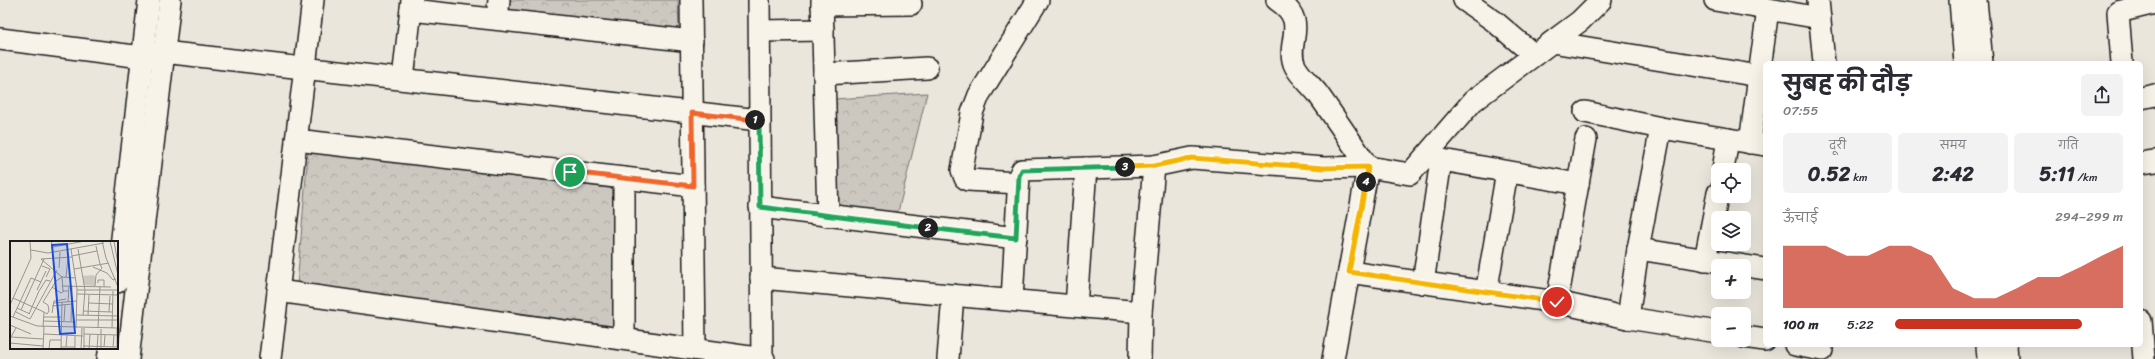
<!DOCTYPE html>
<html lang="hi">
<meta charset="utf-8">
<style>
:root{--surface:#fff;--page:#f2f2f3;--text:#2b2b33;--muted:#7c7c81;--accent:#c8321e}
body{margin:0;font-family:Sriracha,"Playpen Sans Deva",sans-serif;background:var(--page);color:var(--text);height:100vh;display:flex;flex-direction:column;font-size:15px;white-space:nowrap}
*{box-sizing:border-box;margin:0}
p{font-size:13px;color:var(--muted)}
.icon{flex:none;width:22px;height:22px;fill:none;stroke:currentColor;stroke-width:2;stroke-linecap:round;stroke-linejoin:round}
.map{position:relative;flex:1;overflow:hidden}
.sheet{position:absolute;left:1763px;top:61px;width:380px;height:286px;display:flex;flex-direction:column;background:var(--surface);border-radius:6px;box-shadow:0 4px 16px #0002}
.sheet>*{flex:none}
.controls{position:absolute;left:1711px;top:163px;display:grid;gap:8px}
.controls a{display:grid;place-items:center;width:40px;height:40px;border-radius:6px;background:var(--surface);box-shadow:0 4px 16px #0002;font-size:20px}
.pin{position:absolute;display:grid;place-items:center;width:34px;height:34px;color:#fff;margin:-17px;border:2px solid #fff;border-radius:50%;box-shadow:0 1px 4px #0007}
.km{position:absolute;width:20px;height:20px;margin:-10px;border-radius:50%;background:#222;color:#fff;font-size:11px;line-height:20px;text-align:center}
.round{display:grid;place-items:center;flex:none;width:42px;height:42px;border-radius:6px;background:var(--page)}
.summary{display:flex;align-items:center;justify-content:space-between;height:68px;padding:0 20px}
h1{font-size:22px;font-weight:700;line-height:30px}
.metrics{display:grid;grid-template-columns:repeat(3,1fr);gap:6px;height:68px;padding:4px 20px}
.metrics div{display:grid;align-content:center;border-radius:6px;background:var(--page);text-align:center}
.metrics b{font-size:20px;font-weight:700}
.metrics small{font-size:11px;font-weight:400}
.metrics p{font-size:11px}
.chart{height:112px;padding:8px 20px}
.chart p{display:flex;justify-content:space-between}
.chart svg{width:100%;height:72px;margin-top:4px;fill:var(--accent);opacity:.7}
ul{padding:0 20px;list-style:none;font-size:13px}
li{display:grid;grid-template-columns:64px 48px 1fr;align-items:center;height:30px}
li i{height:10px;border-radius:5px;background:var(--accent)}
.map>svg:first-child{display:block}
</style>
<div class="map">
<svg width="2155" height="359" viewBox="0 0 2155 359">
<defs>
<pattern id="forest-crowns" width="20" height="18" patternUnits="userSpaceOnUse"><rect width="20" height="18" fill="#ccc8c0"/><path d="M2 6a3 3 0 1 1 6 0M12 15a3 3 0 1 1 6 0" fill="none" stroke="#afaba4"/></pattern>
</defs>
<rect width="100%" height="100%" fill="#eae6dc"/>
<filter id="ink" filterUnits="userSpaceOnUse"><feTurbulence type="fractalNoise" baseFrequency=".025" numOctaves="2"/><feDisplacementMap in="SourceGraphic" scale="8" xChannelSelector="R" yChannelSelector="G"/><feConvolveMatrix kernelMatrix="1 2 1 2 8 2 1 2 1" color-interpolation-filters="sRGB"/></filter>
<g filter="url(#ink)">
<g fill="url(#forest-crowns)" stroke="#74726e">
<polygon points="503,0 678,0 679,33 502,13"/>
<polygon points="927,93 897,216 836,209 835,99"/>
<polygon points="308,152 617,189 613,328 297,286"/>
</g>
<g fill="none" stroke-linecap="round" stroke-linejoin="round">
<defs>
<g id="minor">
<polyline points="691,0 695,349"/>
<polyline points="759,0 762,359"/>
<polyline points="822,0 828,216"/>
<polyline points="1464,0 1494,21 1534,55"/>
<polyline points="1715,0 1820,18"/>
<polyline points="1818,0 1824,63"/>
<polyline points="1960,0 1965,63"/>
<polyline points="1976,0 1982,63"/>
<polyline points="822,5 911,4"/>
<polyline points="411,10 692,41"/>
<polyline points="497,19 499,0"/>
<polyline points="760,31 823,30"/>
<polyline points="0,39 142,57 163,52 759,120"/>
<polyline points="1552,42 1759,76"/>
<polyline points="2122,63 2118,12 2155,3"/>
<polyline points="824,74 927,68"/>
<polyline points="403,79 412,0"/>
<polyline points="2141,98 2155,95"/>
<polyline points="1585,112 1661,128 1765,145"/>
<polyline points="296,140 693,186"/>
<polyline points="1750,143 1768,9"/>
<polyline points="1425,157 1578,184"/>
<polyline points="2141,163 2155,161"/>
<polyline points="1723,170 1728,139"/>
<polyline points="624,178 624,339"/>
<polyline points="1018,183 968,180 965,178 962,170 972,113 979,95 1038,0"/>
<polyline points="760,207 1016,238"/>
<polyline points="1638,249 1765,269"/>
<polyline points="1705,260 1718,193"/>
<polyline points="1349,272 1557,302 1628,318 1718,332"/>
<polyline points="761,278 1141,312"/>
<polyline points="117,282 149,0"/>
<polyline points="1423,283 1441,160"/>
<polyline points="278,291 764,359"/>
<polyline points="1486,293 1507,172"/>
<path d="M1012,300L1019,176L1022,170L1154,166L1192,158L1324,168L1368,167C1352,143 1335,118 1318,94C1311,85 1300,76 1295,66C1284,43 1311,22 1277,0"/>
<polyline points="1557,302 1586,139"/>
<polyline points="1076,306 1086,168"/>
<polyline points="1628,318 1638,249 1661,128"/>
<polyline points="2141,321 2144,359"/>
<polyline points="1744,337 1765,340"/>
<polyline points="1795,345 1822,350"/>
<polyline points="1987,345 1988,359"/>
<polyline points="2006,345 2007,359"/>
<polyline points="108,359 110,348"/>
<polyline points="128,359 170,0"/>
<polyline points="270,359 313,0"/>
<polyline points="948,359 953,295"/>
<polyline points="1140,359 1141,312 1154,166"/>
<polyline points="1333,359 1368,167 1410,174 1473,101 1580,21 1601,0"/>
</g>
</defs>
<use href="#minor" stroke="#1c1c1c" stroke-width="24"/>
<use href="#minor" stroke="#f7f3e8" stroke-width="21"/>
</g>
</g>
<g fill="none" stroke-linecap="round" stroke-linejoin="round" filter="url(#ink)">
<defs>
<polyline id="split-1" points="570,172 693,186 692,113 755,120"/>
<polyline id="split-2" points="755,120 759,120 760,207 928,228"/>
<polyline id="split-3" points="928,228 1016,238 1019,176 1022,170 1125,167"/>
<polyline id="split-4" points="1125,167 1154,166 1192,158 1324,168 1368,167 1366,182"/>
<polyline id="split-5" points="1366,182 1349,272 1557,302"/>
</defs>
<use href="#split-1" stroke="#fff" stroke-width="8"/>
<use href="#split-2" stroke="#fff" stroke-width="8"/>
<use href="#split-3" stroke="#fff" stroke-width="8"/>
<use href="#split-4" stroke="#fff" stroke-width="8"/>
<use href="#split-5" stroke="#fff" stroke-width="8"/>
<use href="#split-1" stroke="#f0652b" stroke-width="5"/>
<use href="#split-2" stroke="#22a559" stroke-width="5"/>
<use href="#split-3" stroke="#22a559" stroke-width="5"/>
<use href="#split-4" stroke="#f5b400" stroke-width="5"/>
<use href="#split-5" stroke="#f5b400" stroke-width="5"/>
</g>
<g transform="translate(10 241)">
<rect width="108" height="108" fill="#eae6dc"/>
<path d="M83,34L85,36V45L74,44L73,35Z" fill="#ccc8c0"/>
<path fill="none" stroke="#98958f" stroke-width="1" d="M41,0L43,6L75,0M92,0L96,17L108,46M100,0L108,34M104,0L108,23M86,5L90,23M61,8L67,48L66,87M68,8L75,49L73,74M21,9L38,12L94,2M62,15L87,10M31,18L52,36L66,37M31,18L62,16M32,25L40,28L36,36M83,26L97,32L103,39L106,38M49,27L50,11M64,28L99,22M56,36L58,17M88,42V39H94V46M52,45L101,46M85,45L86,34L92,27L90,23M42,46L51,52L54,50M27,49L36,30M67,49H108M67,53L108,54M3,57L34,71L33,86M58,61L59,45M43,62L67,60M79,62L103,63M0,64L21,17L20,0M42,65L62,63M7,67L20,73M11,69L34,18M73,70L102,71M6,71L20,78L47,29M34,71L37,73L39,70L38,64L33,61L46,40L52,36L53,50H59M99,71L100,55M42,72L44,60L56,58M19,73L29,50L36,39L40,40M66,74L108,75M78,74L79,54M0,75L27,85L108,87M3,76L21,37L31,41M34,76H52M66,79H108M33,80L66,81M54,80L55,64M61,80L62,45M0,84L21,93M6,87L1,96L33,98M88,87L90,45M102,87L103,50M34,93L73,95M74,93L107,94M0,102L33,105M73,105L108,106M51,106H65M56,106L57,94M94,106L95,94M103,106L104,94M107,106V87M65,107V94M33,108L34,85M39,108L40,99H51M51,108L52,61M71,108L72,87M74,108V87M79,108L80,93M87,108L88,94M91,108V88"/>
<path fill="#1d4ed8" fill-opacity="0.15" stroke="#1d4ed8" stroke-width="2" d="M57,3L65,92L50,93L42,4Z"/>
<rect width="108" height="108" fill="none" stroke="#1c1c1c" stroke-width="2"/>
</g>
</svg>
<div class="controls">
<a><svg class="icon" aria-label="locate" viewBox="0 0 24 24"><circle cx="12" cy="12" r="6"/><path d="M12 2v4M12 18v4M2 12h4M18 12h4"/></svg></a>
<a><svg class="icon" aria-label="layers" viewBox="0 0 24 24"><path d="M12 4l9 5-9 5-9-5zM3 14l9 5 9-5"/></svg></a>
<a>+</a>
<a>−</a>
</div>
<div class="pin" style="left:570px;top:172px;background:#1e9e55"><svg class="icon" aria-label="arrive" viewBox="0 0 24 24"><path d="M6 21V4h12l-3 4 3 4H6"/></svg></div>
<div class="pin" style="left:1557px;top:302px;background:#d93025"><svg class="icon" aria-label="check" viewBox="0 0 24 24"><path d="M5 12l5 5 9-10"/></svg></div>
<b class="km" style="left:755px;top:120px">1</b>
<b class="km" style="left:928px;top:228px">2</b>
<b class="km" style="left:1125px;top:167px">3</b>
<b class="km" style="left:1366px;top:182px">4</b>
<section class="sheet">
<div class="summary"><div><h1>सुबह की दौड़</h1><p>07:55</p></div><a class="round"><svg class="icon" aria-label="share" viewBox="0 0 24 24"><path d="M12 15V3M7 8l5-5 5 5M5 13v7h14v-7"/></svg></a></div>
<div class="metrics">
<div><p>दूरी</p><b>0.52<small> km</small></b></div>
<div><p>समय</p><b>2:42</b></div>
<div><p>गति</p><b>5:11<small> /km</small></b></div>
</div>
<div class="chart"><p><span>ऊँचाई</span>294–299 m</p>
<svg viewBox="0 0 160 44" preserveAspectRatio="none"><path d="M0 44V6L10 6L20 6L30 12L40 12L50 6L60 6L70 12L80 32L90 38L100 38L110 32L120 25L130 25L140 19L150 12L160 6V44z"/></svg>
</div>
<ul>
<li><b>100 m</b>5:22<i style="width:82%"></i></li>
</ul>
</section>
</div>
